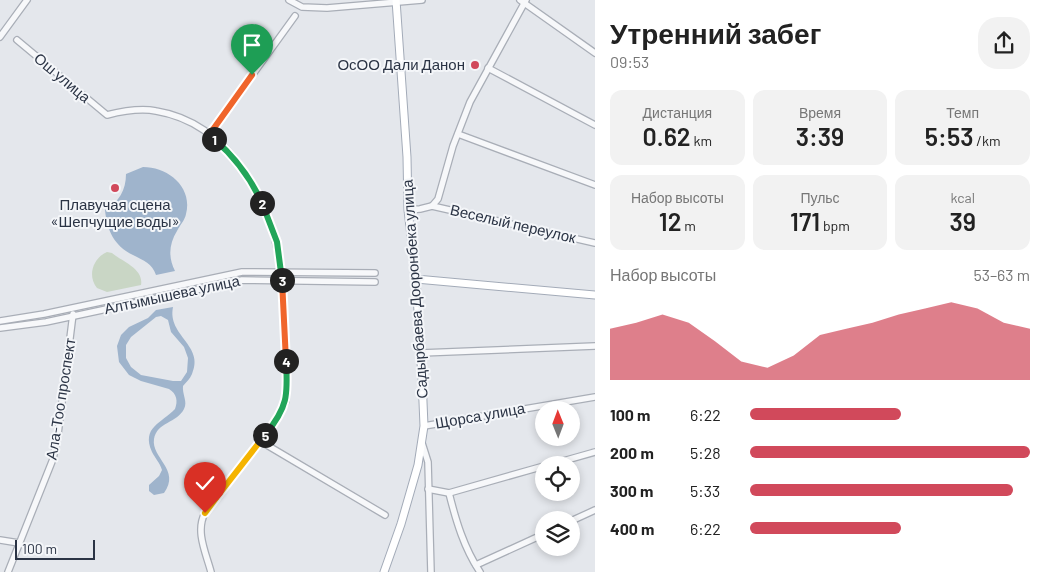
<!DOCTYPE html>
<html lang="ru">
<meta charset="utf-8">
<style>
:root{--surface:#fff;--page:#f2f2f2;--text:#222;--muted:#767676;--accent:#d1495b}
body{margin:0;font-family:Barlow,sans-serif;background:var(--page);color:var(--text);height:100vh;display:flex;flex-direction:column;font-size:19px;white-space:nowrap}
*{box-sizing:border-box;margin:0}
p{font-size:16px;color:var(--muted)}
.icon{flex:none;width:28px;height:28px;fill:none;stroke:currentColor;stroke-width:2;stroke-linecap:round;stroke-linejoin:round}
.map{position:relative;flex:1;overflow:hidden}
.panel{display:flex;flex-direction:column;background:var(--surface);width:450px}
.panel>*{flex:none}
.needle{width:32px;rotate:359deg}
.fabs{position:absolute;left:535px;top:401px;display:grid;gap:10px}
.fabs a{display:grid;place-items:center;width:45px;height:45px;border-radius:50%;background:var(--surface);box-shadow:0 2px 8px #0003;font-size:25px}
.scale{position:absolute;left:15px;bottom:12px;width:80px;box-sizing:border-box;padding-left:5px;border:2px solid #2b3445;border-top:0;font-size:14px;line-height:18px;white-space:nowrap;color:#2b3445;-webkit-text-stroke:4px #f4f6f9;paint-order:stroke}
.pin{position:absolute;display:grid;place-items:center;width:42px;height:42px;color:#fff;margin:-51px -21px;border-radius:50% 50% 50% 0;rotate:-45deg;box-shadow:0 0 5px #0007}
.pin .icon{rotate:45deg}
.km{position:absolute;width:25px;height:25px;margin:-12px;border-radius:50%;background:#222;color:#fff;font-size:14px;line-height:25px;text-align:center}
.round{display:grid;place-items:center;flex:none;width:52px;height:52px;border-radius:20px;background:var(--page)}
.head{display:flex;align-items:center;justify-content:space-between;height:85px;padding:0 15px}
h1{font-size:28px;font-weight:600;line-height:38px}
.metrics{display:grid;grid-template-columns:repeat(3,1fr);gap:8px;height:85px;padding:5px 15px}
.metrics div{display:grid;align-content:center;border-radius:12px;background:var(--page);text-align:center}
.metrics b{font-size:25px;font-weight:600}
.metrics small{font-size:14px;font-weight:400}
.metrics p{font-size:14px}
.chart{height:140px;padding:10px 15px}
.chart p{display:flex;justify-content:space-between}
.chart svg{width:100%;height:90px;margin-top:5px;fill:var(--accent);opacity:.7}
ul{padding:0 15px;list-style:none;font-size:16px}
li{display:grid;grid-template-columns:80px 60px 1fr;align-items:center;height:38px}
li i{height:12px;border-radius:6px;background:var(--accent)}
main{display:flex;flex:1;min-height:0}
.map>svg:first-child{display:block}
</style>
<main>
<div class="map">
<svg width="595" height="572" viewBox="0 0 595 572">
<rect width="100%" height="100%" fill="#e4e7ec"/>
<path fill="#c9d6c5" d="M107,252L112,253C123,262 144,269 141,285L107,292L97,288C87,276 93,258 107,252Z"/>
<g fill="#9fb4cc" fill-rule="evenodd">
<path d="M143,167C168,167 193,187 186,214C185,220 180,225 177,231C169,244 168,257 175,271L156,275C152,263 144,261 133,255C114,246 107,230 105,210C119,202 126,190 126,174Z"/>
<path d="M173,307C167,336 205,345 192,374C190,379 186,382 183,386C182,394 188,402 184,409C177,423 157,422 154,439C151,458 181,470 164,493L154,495L149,491V485L159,476L162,470C160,463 155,458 152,452C141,427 162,423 175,409C178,401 177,394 169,389L141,381L129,375L119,362L117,346L121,335L129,327L148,318L156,310ZM161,316L168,320L171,332L184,347L188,358L187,372L181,381H173L141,375L131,367L126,358V345L131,337L156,317Z"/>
</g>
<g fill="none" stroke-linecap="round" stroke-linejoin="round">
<defs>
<g id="minor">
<polyline points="289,0 302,7 327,8 422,0"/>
<polyline points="520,0 595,53"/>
<polyline points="0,37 27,0"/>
<path d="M17,40L107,115C123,111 140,108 156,111C230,123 274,204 281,272L287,373L286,401L274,423L205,513C195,531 206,553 211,572"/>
<polyline points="488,68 595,125"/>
<polyline points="458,134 595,185"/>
<polyline points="209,135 295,16"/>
<polyline points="432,206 595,243"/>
<polyline points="408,210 420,209 432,206 438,199 453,146 470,102 526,0"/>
<polyline points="0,321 44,314 242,272 375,273"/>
<polyline points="0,328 46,322 242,280 375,282"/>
<polyline points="421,353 595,346"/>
<polyline points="424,426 595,397"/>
<polyline points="260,441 385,515"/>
<polyline points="422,443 428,462 431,572"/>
<polyline points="549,465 595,452"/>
<polyline points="428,489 449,493 544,466"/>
<path d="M449,493C456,521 464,548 480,572"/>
<polyline points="571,521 595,510"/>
<polyline points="0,540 19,543"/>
<polyline points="476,565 544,534"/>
<polyline points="8,572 53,459 58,434 73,314"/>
</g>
<g id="major">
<polyline points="416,279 595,295"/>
<polyline points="384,572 401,524 418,465 424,426 422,378 416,279 408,210 407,157 396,0"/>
</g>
</defs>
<use href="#minor" stroke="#a9aeb7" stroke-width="8"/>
<use href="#major" stroke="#a3abb8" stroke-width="9"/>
<use href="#minor" stroke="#f7f8fa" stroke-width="5.5"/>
<use href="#major" stroke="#fff" stroke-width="7"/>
</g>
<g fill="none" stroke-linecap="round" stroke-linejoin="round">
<defs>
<polyline id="split-1" points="214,139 209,135 252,75"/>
<path id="split-2" d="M214,139C235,157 251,179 262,203"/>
<polyline id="split-3" points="262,203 277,242 282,280"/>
<polyline id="split-4" points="282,280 286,361"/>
<path id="split-5" d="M265,435C288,407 288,395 286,361"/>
<polyline id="split-6" points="216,498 265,435"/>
<polyline id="split-7" points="205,513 216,498"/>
</defs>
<use href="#split-1" stroke="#fff" stroke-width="10"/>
<use href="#split-2" stroke="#fff" stroke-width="10"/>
<use href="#split-3" stroke="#fff" stroke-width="10"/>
<use href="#split-4" stroke="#fff" stroke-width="10"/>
<use href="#split-5" stroke="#fff" stroke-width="10"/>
<use href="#split-6" stroke="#fff" stroke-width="10"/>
<use href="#split-7" stroke="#fff" stroke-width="10"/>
<use href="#split-1" stroke="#f0652b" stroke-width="6"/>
<use href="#split-2" stroke="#22a559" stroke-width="6"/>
<use href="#split-3" stroke="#22a559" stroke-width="6"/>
<use href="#split-4" stroke="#f0652b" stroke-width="6"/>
<use href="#split-5" stroke="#22a559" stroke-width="6"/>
<use href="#split-6" stroke="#f5b400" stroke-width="6"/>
<use href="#split-7" stroke="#f5b400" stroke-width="6"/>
</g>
<g fill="#d1495b" stroke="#f4f6f9" stroke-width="2">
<circle cx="475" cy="65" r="5"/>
<circle cx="115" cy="188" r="5"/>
</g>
<g text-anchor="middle" stroke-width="4" stroke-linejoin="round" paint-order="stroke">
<g font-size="15" fill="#2b3445" stroke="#f4f6f9" text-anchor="end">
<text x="465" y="70">ОсОО Дали Данон</text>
<text x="115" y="210" text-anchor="middle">Плавучая сцена<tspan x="115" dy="17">«Шепчущие воды»</tspan></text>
</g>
<g font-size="15" fill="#2b3445" stroke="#f4f6f9">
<text transform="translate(62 78) rotate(40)" y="5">Ош улица</text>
<text transform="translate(513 224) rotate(13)" y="5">Веселый переулок</text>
<text transform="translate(415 289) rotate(-94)" y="5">Садырбаева Дооронбека улица</text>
<text transform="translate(172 295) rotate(-12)" y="5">Алтымышева улица</text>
<text transform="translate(61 399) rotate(-81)" y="5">Ала-Тоо проспект</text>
<text transform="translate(480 416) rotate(-10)" y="5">Щорса улица</text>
</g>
</g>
</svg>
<div class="fabs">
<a><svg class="needle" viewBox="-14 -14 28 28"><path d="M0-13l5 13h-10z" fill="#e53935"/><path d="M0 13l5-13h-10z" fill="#767676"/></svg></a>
<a><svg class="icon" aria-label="locate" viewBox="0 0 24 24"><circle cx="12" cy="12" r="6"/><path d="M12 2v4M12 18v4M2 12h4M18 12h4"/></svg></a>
<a><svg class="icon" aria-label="layers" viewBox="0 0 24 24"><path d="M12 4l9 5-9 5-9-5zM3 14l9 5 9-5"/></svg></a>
</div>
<div class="scale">100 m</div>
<div class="pin" style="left:252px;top:75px;background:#1e9e55"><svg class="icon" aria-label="arrive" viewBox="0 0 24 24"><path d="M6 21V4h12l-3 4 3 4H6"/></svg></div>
<div class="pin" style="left:205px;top:513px;background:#d93025"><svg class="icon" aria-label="check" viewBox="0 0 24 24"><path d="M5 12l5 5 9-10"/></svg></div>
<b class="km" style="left:214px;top:139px">1</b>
<b class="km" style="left:262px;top:203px">2</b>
<b class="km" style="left:282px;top:280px">3</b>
<b class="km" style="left:286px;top:361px">4</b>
<b class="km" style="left:265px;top:435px">5</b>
</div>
<section class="panel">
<div class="head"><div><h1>Утренний забег</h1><p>09:53</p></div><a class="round"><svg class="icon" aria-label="share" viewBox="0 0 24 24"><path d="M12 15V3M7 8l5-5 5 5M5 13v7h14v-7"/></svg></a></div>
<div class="metrics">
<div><p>Дистанция</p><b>0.62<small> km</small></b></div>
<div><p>Время</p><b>3:39</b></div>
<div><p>Темп</p><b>5:53<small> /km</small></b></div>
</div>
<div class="metrics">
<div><p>Набор высоты</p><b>12<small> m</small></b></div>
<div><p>Пульс</p><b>171<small> bpm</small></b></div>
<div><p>kcal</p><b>39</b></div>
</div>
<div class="chart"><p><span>Набор высоты</span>53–63 m</p>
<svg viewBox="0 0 160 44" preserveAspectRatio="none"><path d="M0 44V19L10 16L20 12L30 16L40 25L50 35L60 38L70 32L80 22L90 19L100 16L110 12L120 9L130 6L140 9L150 16L160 19V44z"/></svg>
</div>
<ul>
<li><b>100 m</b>6:22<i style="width:54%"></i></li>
<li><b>200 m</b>5:28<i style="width:100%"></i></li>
<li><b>300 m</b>5:33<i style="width:94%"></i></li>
<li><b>400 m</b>6:22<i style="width:54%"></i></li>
</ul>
</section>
</main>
